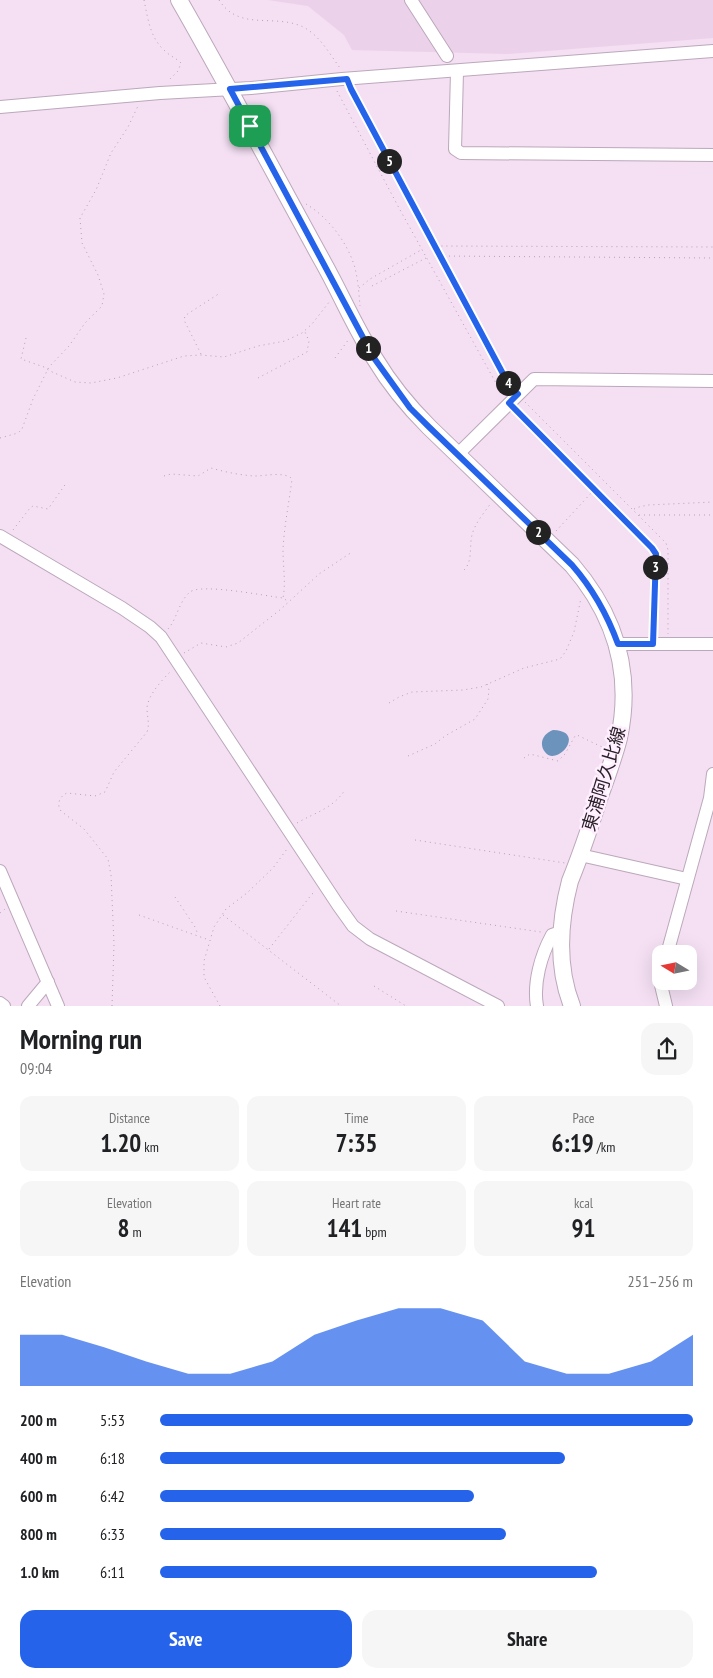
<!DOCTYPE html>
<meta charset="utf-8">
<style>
:root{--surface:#fff;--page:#f6f6f6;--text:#202124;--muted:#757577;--accent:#2563eb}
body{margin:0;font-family:"PT Sans Narrow","Noto Sans JP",sans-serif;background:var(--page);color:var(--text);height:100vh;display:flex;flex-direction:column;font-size:19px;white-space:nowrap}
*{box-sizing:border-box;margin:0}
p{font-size:16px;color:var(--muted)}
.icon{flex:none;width:28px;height:28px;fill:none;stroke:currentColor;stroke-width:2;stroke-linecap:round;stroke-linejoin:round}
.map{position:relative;height:1006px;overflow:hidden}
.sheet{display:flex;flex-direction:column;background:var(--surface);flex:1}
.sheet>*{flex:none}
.needle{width:32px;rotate:280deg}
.tools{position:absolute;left:652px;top:945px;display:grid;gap:10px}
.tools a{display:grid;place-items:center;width:45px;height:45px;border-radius:10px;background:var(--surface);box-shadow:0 5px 20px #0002;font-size:25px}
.pin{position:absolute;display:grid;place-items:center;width:42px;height:42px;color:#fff;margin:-21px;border-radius:10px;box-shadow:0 2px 8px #0006}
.km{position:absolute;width:25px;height:25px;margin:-12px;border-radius:50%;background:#222;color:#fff;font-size:14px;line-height:25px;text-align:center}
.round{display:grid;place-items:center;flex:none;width:52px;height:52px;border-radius:15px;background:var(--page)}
.overview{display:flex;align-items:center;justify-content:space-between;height:85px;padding:0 20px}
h1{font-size:28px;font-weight:600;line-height:38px}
.stats{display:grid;grid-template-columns:repeat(3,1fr);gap:8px;height:85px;padding:5px 20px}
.stats div{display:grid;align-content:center;border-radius:12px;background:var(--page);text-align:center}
.stats b{font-size:25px;font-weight:600}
.stats small{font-size:14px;font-weight:400}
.stats p{font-size:14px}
.chart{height:140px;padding:10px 20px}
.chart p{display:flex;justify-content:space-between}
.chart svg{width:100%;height:90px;margin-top:5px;fill:var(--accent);opacity:.7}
.cta{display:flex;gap:10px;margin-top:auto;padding:10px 20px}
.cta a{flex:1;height:58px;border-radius:15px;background:var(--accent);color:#fff;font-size:20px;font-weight:600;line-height:58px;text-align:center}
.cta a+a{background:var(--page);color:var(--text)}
ul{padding:0 20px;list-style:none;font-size:16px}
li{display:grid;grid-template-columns:80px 60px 1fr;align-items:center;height:38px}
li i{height:12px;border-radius:6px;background:var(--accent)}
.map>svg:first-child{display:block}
</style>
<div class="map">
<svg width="713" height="1006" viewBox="0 0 713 1006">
<rect width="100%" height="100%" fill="#f4dff3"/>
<polygon fill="#ecd1ea" points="268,0 713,0 713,38 507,54 352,50 344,35 308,6"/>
<path fill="#6c93bb" d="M553,730C588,731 556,768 545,752C538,743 544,733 553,730Z"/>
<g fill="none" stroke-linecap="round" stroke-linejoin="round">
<defs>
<g id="minor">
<polyline points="411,0 447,56"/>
<polyline points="457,72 455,149 461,153 713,155"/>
<polyline points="0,107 160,93 251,88 342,79 713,51"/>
<polyline points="457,455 534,379 713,381"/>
<polyline points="0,536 122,608 150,627 161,637 338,905 353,926 370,939 498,1006"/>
<polyline points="618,644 713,644"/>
<polyline points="580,855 687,879"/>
<polyline points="0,871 58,1006"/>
<polyline points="667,954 710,798 713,774"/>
<polyline points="661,973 660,981 666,1006"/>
<polyline points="0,1003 4,1006"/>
<polyline points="28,1006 48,982"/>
<path d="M537,1006C533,983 541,955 552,935L561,932"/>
</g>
<path id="major" d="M179,0C229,87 275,175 323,262C341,294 355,328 375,359C390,384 408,406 429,427L572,565C615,615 633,672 619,738C614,758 606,779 599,799C590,827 581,854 570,881C559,923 556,965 572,1006"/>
</defs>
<use href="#minor" stroke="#bca8bb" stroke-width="14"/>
<use href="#major" stroke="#bca8bb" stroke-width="18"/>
<g stroke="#b4a3b3" stroke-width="1" stroke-dasharray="1 4" stroke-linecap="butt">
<path d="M144,0C148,19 150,38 165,51C170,56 176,58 181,63L178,71L168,81"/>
<path d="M219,0C239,31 272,14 301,26C319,34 329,53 340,68"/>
<polyline points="351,89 434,246 713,247"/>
<polyline points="337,91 399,208 502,394"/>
<path d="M306,204C328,217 348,243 355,268C358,280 359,294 360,306"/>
<polyline points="435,247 510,386"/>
<polyline points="439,256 713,258"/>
<polyline points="372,286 426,258"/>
<polyline points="359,288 370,279 421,250"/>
<polyline points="26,338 21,359 44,367 50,371 75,382 91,383 117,378 184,356 201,355 224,357 258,346 285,341 302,333 312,324 330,301"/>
<polyline points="201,354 184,320 185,316 189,313 220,293"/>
<polyline points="335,358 349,339"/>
<polyline points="258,378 307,352 309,341 305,332"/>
<polyline points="525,402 666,543 668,550 668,634"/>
<polyline points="516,411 652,548 655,554 653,633"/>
<polyline points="0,438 18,433 22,429 33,399 49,367 69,346 85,323 102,306 104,294 98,275 82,243 80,218 96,190 111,153 128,127 138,106"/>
<path d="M164,476L171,474L198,476L211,468C225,472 240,475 254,476C266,476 279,472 290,477L292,479C289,503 284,527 283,550C283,566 286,583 283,598L289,602"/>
<polyline points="634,509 639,507 648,505 713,502"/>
<polyline points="639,515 713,515"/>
<polyline points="13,530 30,508 33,506 48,509 67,482"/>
<polyline points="556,531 594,490"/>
<path d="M464,570C473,561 469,547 472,535C475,523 484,513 491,503"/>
<path d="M168,629C177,619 179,601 190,592C201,583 266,596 283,598"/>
<polyline points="184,653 201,643 226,647 238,643 281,609 319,574 352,552"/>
<polyline points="389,703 399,697 412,692 463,690 481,687 524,668 560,659 566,651 574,632 581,598"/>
<polyline points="408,756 435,744 445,736 475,719 488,699 489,690 487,684"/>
<polyline points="524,758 530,754 558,761 565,754 575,736 577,735 602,747"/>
<path d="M297,823C316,812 332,809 345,790"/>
<polyline points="415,840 565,863"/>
<polyline points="175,897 195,927 197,932 196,935"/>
<polyline points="396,911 541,932"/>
<polyline points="0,913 5,909"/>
<polyline points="139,915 209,940"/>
<polyline points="223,915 341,1006"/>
<polyline points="269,949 312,894 315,892"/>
<polyline points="374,986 406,1006"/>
<path d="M112,1006L114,944L111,875L108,859L84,829L61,811C56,804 60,796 67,793L95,796L105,792L114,772L147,732C150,724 147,717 147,708C148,695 162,680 171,671"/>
<polyline points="220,1006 204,977 204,961 214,927 226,909 247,893 273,868 287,849"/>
</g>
<use href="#minor" stroke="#fff" stroke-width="12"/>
<use href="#major" stroke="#fff" stroke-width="16"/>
</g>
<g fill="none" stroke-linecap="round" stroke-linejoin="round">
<defs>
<path id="route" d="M347,79L351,89L509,385L518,394L509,403L652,548L656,554L653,644H618C607,614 593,589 572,565L429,427L410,408L374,358L230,89Z"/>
</defs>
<use href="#route" stroke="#fff" stroke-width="10"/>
<use href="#route" stroke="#2563eb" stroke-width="6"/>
</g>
<g text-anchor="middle" stroke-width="5" stroke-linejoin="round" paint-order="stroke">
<g font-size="18" fill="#292128" stroke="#ffeefe">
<text transform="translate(604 779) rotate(-73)" y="6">東浦阿久比線</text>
</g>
</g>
</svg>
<div class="tools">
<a><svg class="needle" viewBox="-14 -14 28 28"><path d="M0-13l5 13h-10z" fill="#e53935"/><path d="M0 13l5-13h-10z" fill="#757577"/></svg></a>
</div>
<div class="pin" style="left:250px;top:126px;background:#1e9e55"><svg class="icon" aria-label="arrive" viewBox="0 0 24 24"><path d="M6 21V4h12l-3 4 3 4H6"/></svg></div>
<b class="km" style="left:368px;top:348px">1</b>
<b class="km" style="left:538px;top:532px">2</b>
<b class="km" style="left:655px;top:567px">3</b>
<b class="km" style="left:508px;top:383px">4</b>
<b class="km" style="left:389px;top:161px">5</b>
</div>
<section class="sheet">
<div class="overview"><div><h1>Morning run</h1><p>09:04</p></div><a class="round"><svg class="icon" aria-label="share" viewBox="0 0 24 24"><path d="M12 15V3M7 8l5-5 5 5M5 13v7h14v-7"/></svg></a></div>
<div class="stats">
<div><p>Distance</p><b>1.20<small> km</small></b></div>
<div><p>Time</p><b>7:35</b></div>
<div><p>Pace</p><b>6:19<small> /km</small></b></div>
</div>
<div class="stats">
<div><p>Elevation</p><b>8<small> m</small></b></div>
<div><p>Heart rate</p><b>141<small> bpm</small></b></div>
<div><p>kcal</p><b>91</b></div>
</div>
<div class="chart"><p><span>Elevation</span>251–256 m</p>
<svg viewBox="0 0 160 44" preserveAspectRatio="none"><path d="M0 44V19L10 19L20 25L30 32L40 38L50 38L60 32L70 19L80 12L90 6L100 6L110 12L120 32L130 38L140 38L150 32L160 19V44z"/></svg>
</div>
<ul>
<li><b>200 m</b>5:53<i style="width:100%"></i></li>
<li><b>400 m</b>6:18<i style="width:76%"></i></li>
<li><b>600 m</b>6:42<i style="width:59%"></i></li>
<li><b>800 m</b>6:33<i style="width:65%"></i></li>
<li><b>1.0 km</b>6:11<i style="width:82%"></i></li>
</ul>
<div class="cta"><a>Save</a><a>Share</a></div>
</section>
